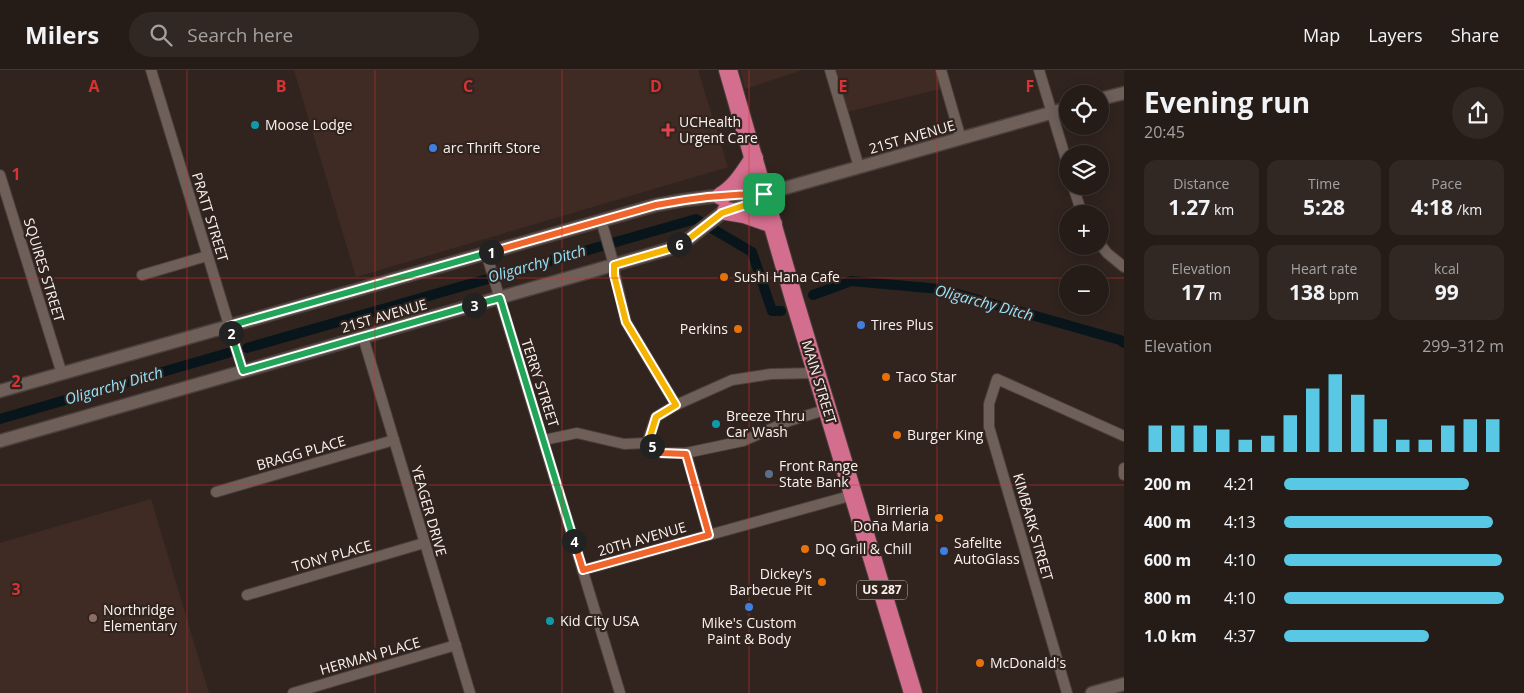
<!DOCTYPE html>
<meta charset="utf-8">
<style>
:root{--surface:#251b17;--page:#312824;--text:#f1f3f6;--muted:#a3a1a1;--line:#423936;--accent:#59c8e4}
body{margin:0;font-family:"Open Sans",sans-serif;background:var(--page);color:var(--text);height:100vh;display:flex;flex-direction:column;font-size:19px;white-space:nowrap}
*{box-sizing:border-box;margin:0}
p{font-size:16px;color:var(--muted)}
.icon{flex:none;width:28px;height:28px;fill:none;stroke:currentColor;stroke-width:2;stroke-linecap:round;stroke-linejoin:round}
.map{position:relative;flex:1;overflow:hidden}
.side{display:flex;flex-direction:column;background:var(--surface);width:400px}
.side>*{flex:none}
.buttons{position:absolute;left:1059px;top:15px;display:grid;gap:10px}
.buttons a{display:grid;place-items:center;width:50px;height:50px;border-radius:50%;background:var(--surface);box-shadow:0 2px 12px #0003,0 0 0 1px var(--line);font-size:25px}
.pin{position:absolute;display:grid;place-items:center;width:42px;height:42px;color:#fff;margin:-21px;border-radius:10px;box-shadow:0 2px 8px #0006}
.km{position:absolute;width:25px;height:25px;margin:-12px;border-radius:50%;background:#222;color:#fff;font-size:14px;line-height:25px;text-align:center}
.round{display:grid;place-items:center;flex:none;width:52px;height:52px;border-radius:26px;background:var(--page)}
.summary{display:flex;align-items:center;justify-content:space-between;height:85px;padding:0 20px}
h1{font-size:28px;font-weight:700;line-height:38px}
.metrics{display:grid;grid-template-columns:repeat(3,1fr);gap:8px;height:85px;padding:5px 20px}
.metrics div{display:grid;align-content:center;border-radius:12px;background:var(--page);text-align:center}
.metrics b{font-size:21px;font-weight:700}
.metrics small{font-size:14px;font-weight:400}
.metrics p{font-size:14px}
.chart{height:140px;padding:10px 20px}
.chart p{display:flex;justify-content:space-between}
.chart svg{width:100%;height:90px;margin-top:5px;stroke:var(--accent);stroke-width:6}
ul{padding:0 20px;list-style:none;font-size:16px}
li{display:grid;grid-template-columns:80px 60px 1fr;align-items:center;height:38px}
li i{height:12px;border-radius:6px;background:var(--accent)}
header{display:flex;align-items:center;gap:30px;box-sizing:border-box;height:70px;padding:0 25px;background:var(--surface);border-bottom:1px solid var(--line)}
header strong{font-size:24px}
nav{display:flex;gap:28px;margin-inline-start:auto;font-size:18px}
.search{width:350px;height:45px;background:var(--page);display:flex;align-items:center;gap:12px;box-sizing:border-box;padding:0 18px;border-radius:28px;color:var(--muted);font-size:19px}
main{display:flex;flex:1;min-height:0}
.map>svg:first-child{display:block}
</style>
<header>
<strong>Milers</strong>
<div class="search"><svg class="icon" aria-label="search" viewBox="0 0 24 24"><circle cx="10" cy="10" r="6"/><path d="M15 15l6 6"/></svg>Search here</div>
<nav><a>Map</a><a>Layers</a><a>Share</a></nav>
</header>
<main>
<div class="map">
<svg width="1124" height="623" viewBox="0 0 1124 623">
<rect width="100%" height="100%" fill="#31241f"/>
<g fill="#3f2b24">
<polygon points="294,0 698,0 728,97 356,207"/>
<polygon points="740,0 802,0 745,19"/>
<polygon points="836,0 938,0 944,18 847,42"/>
<polygon points="151,429 209,623 0,623 0,473"/>
</g>
<g fill="none" stroke-linecap="round" stroke-linejoin="round">
<g stroke="#08151a" stroke-width="10">
<polyline points="813,225 851,211 940,219 1120,270 1124,273"/>
<polyline points="247,278 696,149 752,182 772,241 781,241"/>
<polyline points="0,349 228,283"/>
</g>
<defs>
<g id="minor">
<polyline points="151,0 243,301"/>
<polyline points="830,0 859,97"/>
<polyline points="941,0 961,69"/>
<polyline points="1039,0 1068,96"/>
<polyline points="0,105 62,304"/>
<polyline points="1073,116 1082,144"/>
<polyline points="601,150 614,195 615,205 626,252 676,335"/>
<polyline points="1100,174 1107,183 1124,197"/>
<polyline points="486,183 620,623"/>
<polyline points="142,205 207,186"/>
<polyline points="363,267 470,623"/>
<polyline points="544,370 577,363 624,374 647,373 662,383 686,383 743,371 789,351 828,339"/>
<polyline points="647,373 656,347 676,335 732,310 771,304 817,303"/>
<polyline points="686,383 709,465"/>
<polyline points="1124,398 1124,405"/>
<polyline points="216,422 394,370"/>
<polyline points="583,500 853,425"/>
<polyline points="247,525 424,473"/>
<polyline points="293,623 456,575"/>
<polyline points="1067,623 989,357 989,334 997,309 1124,366"/>
</g>
<g id="tertiary">
<polyline points="1100,29 1124,23"/>
<path d="M0,321L656,135C691,128 727,124 763,124"/>
<polyline points="0,371 669,179 690,168 722,143 746,135 764,124 1068,38"/>
<polyline points="1092,623 1124,614"/>
</g>
<g id="trunk">
<polyline points="728,0 794,229 913,623"/>
<path d="M721,126C736,117 744,103 754,88"/>
<polyline points="726,141 744,144 773,154"/>
</g>
</defs>
<use href="#minor" stroke="#4b3f3b" stroke-width="12"/>
<use href="#tertiary" stroke="#4b3f3b" stroke-width="15"/>
<use href="#trunk" stroke="#4b3f3b" stroke-width="20"/>
<use href="#minor" stroke="#6e5f59" stroke-width="10"/>
<use href="#tertiary" stroke="#6e5f59" stroke-width="12"/>
<use href="#trunk" stroke="#d46e8e" stroke-width="18"/>
</g>
<g fill="none" stroke-linecap="round" stroke-linejoin="round">
<defs>
<path id="split-1" d="M491,182L656,135C692,128 728,124 764,124"/>
<polyline id="split-2" points="231,263 229,256 491,182"/>
<polyline id="split-3" points="231,263 243,301 474,235"/>
<polyline id="split-4" points="474,235 500,228 574,471"/>
<polyline id="split-5" points="574,471 583,500 709,465 686,384 662,383 652,376"/>
<polyline id="split-6" points="652,376 648,373 656,347 676,335 626,252 614,205 614,195 669,179 679,174"/>
<polyline id="split-7" points="679,174 690,168 722,143 746,135 764,124"/>
</defs>
<use href="#split-1" stroke="#fff" stroke-width="10"/>
<use href="#split-2" stroke="#fff" stroke-width="10"/>
<use href="#split-3" stroke="#fff" stroke-width="10"/>
<use href="#split-4" stroke="#fff" stroke-width="10"/>
<use href="#split-5" stroke="#fff" stroke-width="10"/>
<use href="#split-6" stroke="#fff" stroke-width="10"/>
<use href="#split-7" stroke="#fff" stroke-width="10"/>
<use href="#split-1" stroke="#f0652b" stroke-width="6"/>
<use href="#split-2" stroke="#22a559" stroke-width="6"/>
<use href="#split-3" stroke="#22a559" stroke-width="6"/>
<use href="#split-4" stroke="#22a559" stroke-width="6"/>
<use href="#split-5" stroke="#f0652b" stroke-width="6"/>
<use href="#split-6" stroke="#f5b400" stroke-width="6"/>
<use href="#split-7" stroke="#f5b400" stroke-width="6"/>
</g>
<path fill="none" stroke="#d83232" stroke-width="1" stroke-opacity="0.55" d="M187,0V623M375,0V623M562,0V623M749,0V623M937,0V623M0,208H1068M1100,208H1124M0,415H1124"/>
<g fill="#0f9aa8" stroke="#31241f" stroke-width="2">
<circle cx="255" cy="55" r="5"/>
<circle cx="716" cy="354" r="5"/>
<circle cx="550" cy="551" r="5"/>
</g>
<path fill="#e0444e" stroke="#31241f" stroke-width="2" d="M665.5 52.5h5v5h5v5h-5v5h-5v-5h-5v-5h5z"/>
<g fill="#3f7fe0" stroke="#31241f" stroke-width="2">
<circle cx="433" cy="78" r="5"/>
<circle cx="861" cy="255" r="5"/>
<circle cx="944" cy="481" r="5"/>
<circle cx="749" cy="537" r="5"/>
</g>
<g fill="#e8710a" stroke="#31241f" stroke-width="2">
<circle cx="724" cy="207" r="5"/>
<circle cx="738" cy="259" r="5"/>
<circle cx="886" cy="307" r="5"/>
<circle cx="897" cy="365" r="5"/>
<circle cx="939" cy="448" r="5"/>
<circle cx="805" cy="479" r="5"/>
<circle cx="822" cy="512" r="5"/>
<circle cx="980" cy="593" r="5"/>
</g>
<circle fill="#5c6f8a" stroke="#31241f" stroke-width="2" cx="769" cy="404" r="5"/>
<circle fill="#8d6e63" stroke="#31241f" stroke-width="2" cx="93" cy="548" r="5"/>
<g text-anchor="middle" stroke-width="4.5" stroke-linejoin="round" paint-order="stroke">
<rect fill="#31241f" stroke="#beb4b0" stroke-width="1" x="857" y="510.5" width="50" height="19" rx="4"/>
<g font-size="12" font-weight="bold" fill="#fbf2ee">
<text x="882" y="524">US 287</text>
</g>
<g font-size="14" fill="#fbf2ee" stroke="#31241f" text-anchor="start">
<text x="679" y="57">UCHealth<tspan x="679" dy="16">Urgent Care</tspan></text>
<text x="265" y="60">Moose Lodge</text>
<text x="443" y="83">arc Thrift Store</text>
<text x="734" y="212">Sushi Hana Cafe</text>
<text x="871" y="260">Tires Plus</text>
<text x="728" y="264" text-anchor="end">Perkins</text>
<text x="896" y="312">Taco Star</text>
<text x="726" y="351">Breeze Thru<tspan x="726" dy="16">Car Wash</tspan></text>
<text x="907" y="370">Burger King</text>
<text x="779" y="401">Front Range<tspan x="779" dy="16">State Bank</tspan></text>
<text x="929" y="445" text-anchor="end">Birrieria<tspan x="929" dy="16">Doña Maria</tspan></text>
<text x="954" y="478">Safelite<tspan x="954" dy="16">AutoGlass</tspan></text>
<text x="815" y="484">DQ Grill &amp; Chill</text>
<text x="812" y="509" text-anchor="end">Dickey's<tspan x="812" dy="16">Barbecue Pit</tspan></text>
<text x="103" y="545">Northridge<tspan x="103" dy="16">Elementary</tspan></text>
<text x="560" y="556">Kid City USA</text>
<text x="749" y="558" text-anchor="middle">Mike's Custom<tspan x="749" dy="16">Paint &amp; Body</tspan></text>
<text x="990" y="598">McDonald's</text>
</g>
<g font-size="14" fill="#fbf2ee" stroke="#31241f">
<text transform="translate(912 67) rotate(-16)" y="5">21ST AVENUE</text>
<text transform="translate(210 147) rotate(73)" y="5">PRATT STREET</text>
<text transform="translate(44 200) rotate(73)" y="5">SQUIRES STREET</text>
<text transform="translate(384 246) rotate(-16)" y="5">21ST AVENUE</text>
<text transform="translate(819 312) rotate(73)" y="5">MAIN STREET</text>
<text transform="translate(540 313) rotate(72)" y="5">TERRY STREET</text>
<text transform="translate(301 383) rotate(-16)" y="5">BRAGG PLACE</text>
<text transform="translate(429 441) rotate(74)" y="5">YEAGER DRIVE</text>
<text transform="translate(1033 457) rotate(74)" y="5">KIMBARK STREET</text>
<text transform="translate(642 469) rotate(-16)" y="5">20TH AVENUE</text>
<text transform="translate(332 486) rotate(-16)" y="5">TONY PLACE</text>
<text transform="translate(370 586) rotate(-16)" y="5">HERMAN PLACE</text>
</g>
<g font-size="15" font-style="italic" fill="#97e4fd" stroke="#31241f">
<text transform="translate(537 194) rotate(-16)" y="5">Oligarchy Ditch</text>
<text transform="translate(984 233) rotate(15)" y="5">Oligarchy Ditch</text>
<text transform="translate(114 316) rotate(-16)" y="5">Oligarchy Ditch</text>
</g>
</g>
<g font-size="16" text-anchor="middle" font-weight="bold" fill="#d83232" stroke="#31241f" stroke-width="4.5" stroke-linejoin="round" paint-order="stroke">
<text x="94" y="22">A</text>
<text x="281" y="22">B</text>
<text x="468" y="22">C</text>
<text x="656" y="22">D</text>
<text x="843" y="22">E</text>
<text x="1030" y="22">F</text>
<text x="16" y="110">1</text>
<text x="16" y="317">2</text>
<text x="16" y="525">3</text>
</g>
</svg>
<div class="buttons">
<a><svg class="icon" aria-label="locate" viewBox="0 0 24 24"><circle cx="12" cy="12" r="6"/><path d="M12 2v4M12 18v4M2 12h4M18 12h4"/></svg></a>
<a><svg class="icon" aria-label="layers" viewBox="0 0 24 24"><path d="M12 4l9 5-9 5-9-5zM3 14l9 5 9-5"/></svg></a>
<a>+</a>
<a>−</a>
</div>
<div class="pin" style="left:764px;top:124px;background:#1e9e55"><svg class="icon" aria-label="arrive" viewBox="0 0 24 24"><path d="M6 21V4h12l-3 4 3 4H6"/></svg></div>
<b class="km" style="left:491px;top:182px">1</b>
<b class="km" style="left:231px;top:263px">2</b>
<b class="km" style="left:474px;top:235px">3</b>
<b class="km" style="left:574px;top:471px">4</b>
<b class="km" style="left:652px;top:376px">5</b>
<b class="km" style="left:679px;top:174px">6</b>
</div>
<section class="side">
<div class="summary"><div><h1>Evening run</h1><p>20:45</p></div><a class="round"><svg class="icon" aria-label="share" viewBox="0 0 24 24"><path d="M12 15V3M7 8l5-5 5 5M5 13v7h14v-7"/></svg></a></div>
<div class="metrics">
<div><p>Distance</p><b>1.27<small> km</small></b></div>
<div><p>Time</p><b>5:28</b></div>
<div><p>Pace</p><b>4:18<small> /km</small></b></div>
</div>
<div class="metrics">
<div><p>Elevation</p><b>17<small> m</small></b></div>
<div><p>Heart rate</p><b>138<small> bpm</small></b></div>
<div><p>kcal</p><b>99</b></div>
</div>
<div class="chart"><p><span>Elevation</span>299–312 m</p>
<svg viewBox="0 0 160 44" preserveAspectRatio="none"><path d="M5 44V31M15 44V31M25 44V31M35 44V33M45 44V38M55 44V36M65 44V26M75 44V13M85 44V6M95 44V16M105 44V28M115 44V38M125 44V38M135 44V31M145 44V28M155 44V28"/></svg>
</div>
<ul>
<li><b>200 m</b>4:21<i style="width:84%"></i></li>
<li><b>400 m</b>4:13<i style="width:95%"></i></li>
<li><b>600 m</b>4:10<i style="width:99%"></i></li>
<li><b>800 m</b>4:10<i style="width:100%"></i></li>
<li><b>1.0 km</b>4:37<i style="width:66%"></i></li>
</ul>
</section>
</main>
